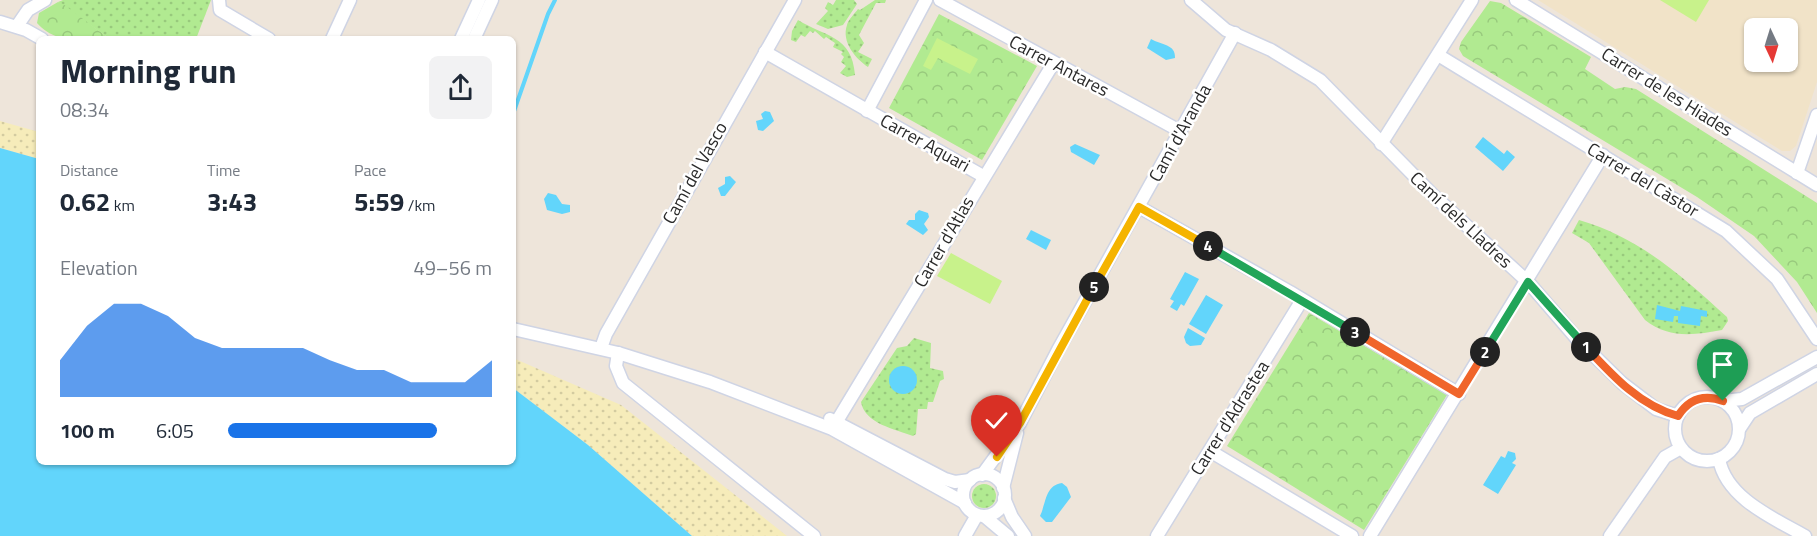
<!DOCTYPE html>
<meta charset="utf-8">
<style>
:root{--surface:#fff;--page:#f2f2f3;--text:#1f2937;--muted:#747a83;--accent:#1a73e8}
body{margin:0;font-family:"Titillium Web",sans-serif;background:var(--page);color:var(--text);height:100vh;display:flex;flex-direction:column;font-size:22px;white-space:nowrap}
*{box-sizing:border-box;margin:0}
p{font-size:20px;color:var(--muted)}
.icon{flex:none;width:33px;height:33px;fill:none;stroke:currentColor;stroke-width:2;stroke-linecap:round;stroke-linejoin:round}
.map{position:relative;flex:1;overflow:hidden}
.sheet{position:absolute;left:36px;top:36px;width:480px;height:429px;display:flex;flex-direction:column;background:var(--surface);border-radius:9px;box-shadow:0 2px 4px #0004}
.sheet>*{flex:none}
.needle{width:39px;rotate:176deg}
.controls{position:absolute;left:1744px;top:18px;display:grid;gap:12px}
.controls a{display:grid;place-items:center;width:54px;height:54px;border-radius:9px;background:var(--surface);box-shadow:0 2px 4px #0004;font-size:30px}
.pin{position:absolute;display:grid;place-items:center;width:51px;height:51px;color:#fff;margin:-62px -26px;border-radius:50% 50% 50% 0;rotate:-45deg;box-shadow:0 0 6px #0007}
.pin .icon{rotate:45deg}
.km{position:absolute;width:30px;height:30px;margin:-15px;border-radius:50%;background:#222;color:#fff;font-size:16px;line-height:30px;text-align:center}
.round{display:grid;place-items:center;flex:none;width:63px;height:63px;border-radius:9px;background:var(--page)}
.headline{display:flex;align-items:center;justify-content:space-between;height:102px;padding:0 24px}
h1{font-size:33px;font-weight:700;line-height:45px}
.metrics{display:grid;grid-template-columns:repeat(3,1fr);gap:9px;height:102px;padding:6px 24px}
.metrics div{display:grid;align-content:center}
.metrics b{font-size:26px;font-weight:700}
.metrics small{font-size:16px;font-weight:400}
.metrics p{font-size:16px}
.chart{height:168px;padding:12px 24px}
.chart p{display:flex;justify-content:space-between}
.chart svg{width:100%;height:108px;margin-top:6px;fill:var(--accent);opacity:.7}
ul{padding:0 24px;list-style:none;font-size:20px}
li{display:grid;grid-template-columns:96px 72px 1fr;align-items:center;height:45px}
li i{height:15px;border-radius:8px;background:var(--accent)}
.map>svg:first-child{display:block}
</style>
<div class="map">
<svg width="1817" height="536" viewBox="0 0 1817 536">
<defs>
<pattern id="grass-dots" width="8" height="8" patternUnits="userSpaceOnUse" patternTransform="scale(1.5)"><rect width="8" height="8" fill="#b1ea91"/><path d="M2 2h.1M6 6h.1" fill="none" stroke="#98c97d" stroke-width="1.8" stroke-linecap="round"/></pattern>
<pattern id="forest-crowns" width="20" height="18" patternUnits="userSpaceOnUse" patternTransform="scale(1.5)"><rect width="20" height="18" fill="#b1ea91"/><path d="M2 6a3 3 0 1 1 6 0M12 15a3 3 0 1 1 6 0" fill="none" stroke="#98c97d"/></pattern>
<pattern id="sand-dots" width="8" height="8" patternUnits="userSpaceOnUse" patternTransform="scale(1.5)"><rect width="8" height="8" fill="#f6ecba"/><path d="M2 2h.1M6 6h.1" fill="none" stroke="#d3cba0" stroke-width="1.8" stroke-linecap="round"/></pattern>
</defs>
<rect width="100%" height="100%" fill="#eee5da"/>
<path fill="#f1e3c8" fill-rule="evenodd" d="M1538,0H1817V82L1796,146L1790,151H1782ZM1755,28H1788V62H1755Z"/>
<g fill="url(#grass-dots)">
<polygon points="63,0 211,0 196,39 110,39 58,2"/>
<polygon points="836,0 854,0 857,4 843,25 828,29 816,24 828,11 825,8 828,2 833,5"/>
<path d="M875,0H886L885,3H876L859,35L864,43L858,52L872,59L868,67C856,59 841,42 847,25C848,20 855,13 858,9L860,10Z"/>
<path d="M798,20C825,37 852,35 855,75L847,77L840,73L846,66L841,62L844,57L841,54L843,52L833,47L835,43L826,37L824,39L815,31L813,33L810,31L805,37L801,35L796,42L791,40L792,31Z"/>
<path d="M1579,220C1639,237 1683,277 1727,317L1728,321L1722,330C1694,335 1669,339 1645,320L1589,243L1572,233Z"/>
<path d="M914,338L931,343L930,368L943,371L944,379L940,381L933,402H928L927,409H918L916,434L913,436C895,429 865,424 861,402L897,348L907,346Z"/>
<circle cx="984" cy="496" r="12"/>
</g>
<g fill="url(#forest-crowns)">
<polygon points="1490,1 1501,3 1591,57 1585,69 1615,89 1625,87 1636,89 1817,203 1817,313 1797,282 1754,236 1697,197 1463,56 1459,49 1461,42"/>
<path d="M58,2L63,4L110,39C84,39 56,45 37,23L39,13Z"/>
<polygon points="939,14 1037,66 982,160 889,108"/>
<polygon points="1309,313 1447,395 1364,530 1227,446"/>
</g>
<g fill="url(#sand-dots)">
<polygon points="0,121 39,132 39,159 0,148"/>
<polygon points="513,358 621,405 787,536 692,536 588,445 513,388"/>
</g>
<g fill="#c8f28b">
<polygon points="1660,0 1709,0 1696,22"/>
<polygon points="937,38 978,59 970,74 938,58 931,70 923,66"/>
<polygon points="951,253 1002,281 990,304 937,276"/>
</g>
<g fill="#62d5fb">
<path d="M1151,39C1161,45 1176,44 1175,58L1166,60L1147,48Z"/>
<polygon points="765,111 770,112 774,121 763,131 758,130 756,121 763,119 761,114"/>
<polygon points="1483,137 1504,154 1507,150 1515,157 1503,171 1475,147"/>
<polygon points="1075,144 1100,155 1094,165 1071,152 1070,147"/>
<polygon points="0,148 39,159 39,462 513,462 513,388 588,445 692,536 0,536"/>
<polygon points="730,176 736,182 725,196 721,196 718,188 725,184 725,177"/>
<polygon points="548,193 556,195 562,204 570,205 570,212 562,214 547,210 544,199"/>
<polygon points="919,210 928,213 929,217 924,224 928,230 923,235 906,224 909,220 915,220 915,214"/>
<polygon points="1031,230 1051,240 1046,250 1026,239"/>
<polygon points="1185,272 1199,279 1184,306 1181,304 1177,311 1170,307 1174,301 1170,299"/>
<polygon points="1206,295 1223,305 1206,334 1189,324"/>
<polygon points="1657,305 1680,311 1681,306 1707,311 1707,317 1701,316 1700,326 1678,323 1678,316 1674,316 1673,322 1655,319"/>
<polygon points="1188,328 1205,338 1201,345 1190,346 1186,343 1184,337"/>
<circle cx="903" cy="380" r="14"/>
<polygon points="1508,451 1515,453 1516,459 1512,463 1516,465 1498,494 1483,485 1501,456 1505,458"/>
<path d="M1062,483L1067,487L1071,497L1052,522H1046L1040,516C1046,504 1045,485 1062,483Z"/>
</g>
<g fill="none" stroke-linecap="round" stroke-linejoin="round">
<polyline stroke="#62d5fb" stroke-width="4" points="513,114 548,14 555,0"/>
<defs>
<g id="minor">
<polyline points="219,0 220,10 269,39"/>
<polyline points="940,0 1180,131"/>
<polyline points="1191,0 1226,30 1271,50 1320,80 1433,195 1528,282 1578,340 1622,383 1656,409 1678,416"/>
<polyline points="1516,0 1817,185"/>
<polyline points="0,22 26,30 42,39"/>
<polyline points="17,26 28,10 45,0"/>
<polyline points="332,39 350,0"/>
<polyline points="461,39 479,0"/>
<polyline points="474,39 492,0"/>
<polyline points="765,52 983,176"/>
<polyline points="1438,55 1726,231 1777,279 1817,339"/>
<polyline points="867,111 926,0"/>
<polyline points="1381,144 1472,0"/>
<polyline points="1797,173 1817,115"/>
<polyline points="1139,207 1290,292 1459,394"/>
<polyline points="513,329 618,353 710,382 832,429 965,503"/>
<polyline points="601,348 606,334 795,0"/>
<polyline points="618,353 616,366 623,383 814,536"/>
<circle cx="1707" cy="429" r="32"/>
<polyline points="1723,401 1742,399 1817,357"/>
<polyline points="830,419 945,479 955,482 970,480"/>
<polyline points="837,421 1053,64"/>
<polyline points="1740,428 1750,413 1817,374"/>
<polyline points="1210,451 1352,536"/>
<path d="M1719,459C1726,498 1773,518 1805,536"/>
<circle cx="984" cy="495" r="21"/>
<polyline points="982,475 1020,423 1058,350 1235,33"/>
<polyline points="1003,488 1017,433"/>
<polyline points="1004,498 1012,517 1025,536"/>
<polyline points="984,516 1008,536"/>
<polyline points="965,536 977,515"/>
<polyline points="1157,536 1302,300"/>
<polyline points="1370,536 1603,155"/>
<polyline points="1610,536 1665,457 1681,448"/>
</g>
</defs>
<use href="#minor" stroke="#cfd4e4" stroke-width="15"/>
<use href="#minor" stroke="#fff" stroke-width="12"/>
</g>
<g fill="none" stroke-linecap="round" stroke-linejoin="round">
<defs>
<path id="split-1" d="M1586,347C1612,375 1640,406 1678,416C1689,399 1704,394 1723,401"/>
<polyline id="split-2" points="1485,352 1528,282 1586,347"/>
<polyline id="split-3" points="1355,332 1459,394 1485,352"/>
<polyline id="split-4" points="1208,246 1355,332"/>
<polyline id="split-5" points="1094,287 1139,207 1208,246"/>
<polyline id="split-6" points="997,457 1020,423 1094,287"/>
</defs>
<use href="#split-1" stroke="#fff" stroke-width="12"/>
<use href="#split-2" stroke="#fff" stroke-width="12"/>
<use href="#split-3" stroke="#fff" stroke-width="12"/>
<use href="#split-4" stroke="#fff" stroke-width="12"/>
<use href="#split-5" stroke="#fff" stroke-width="12"/>
<use href="#split-6" stroke="#fff" stroke-width="12"/>
<use href="#split-1" stroke="#f0652b" stroke-width="8"/>
<use href="#split-2" stroke="#22a559" stroke-width="8"/>
<use href="#split-3" stroke="#f0652b" stroke-width="8"/>
<use href="#split-4" stroke="#22a559" stroke-width="8"/>
<use href="#split-5" stroke="#f5b400" stroke-width="8"/>
<use href="#split-6" stroke="#f5b400" stroke-width="8"/>
</g>
<g text-anchor="middle" stroke-width="5" stroke-linejoin="round" paint-order="stroke">
<g font-size="18" fill="#2a2a2a" stroke="#fff">
<text transform="translate(1059 66) rotate(28)" y="6">Carrer Antares</text>
<text transform="translate(1667 92) rotate(32)" y="6">Carrer de les Hiades</text>
<text transform="translate(1180 133) rotate(-61)" y="6">Camí d'Aranda</text>
<text transform="translate(925 143) rotate(29)" y="6">Carrer Aquari</text>
<text transform="translate(695 173) rotate(-61)" y="6">Camí del Vasco</text>
<text transform="translate(1643 180) rotate(31)" y="6">Carrer del Càstor</text>
<text transform="translate(1461 220) rotate(43)" y="6">Camí dels Lladres</text>
<text transform="translate(944 242) rotate(-60)" y="6">Carrer d'Atlas</text>
<text transform="translate(1230 418) rotate(-58)" y="6">Carrer d'Adrastea</text>
</g>
</g>
</svg>
<div class="controls">
<a><svg class="needle" viewBox="-14 -14 28 28"><path d="M0-13l5 13h-10z" fill="#e53935"/><path d="M0 13l5-13h-10z" fill="#747a83"/></svg></a>
</div>
<div class="pin" style="left:1723px;top:401px;background:#1e9e55"><svg class="icon" aria-label="arrive" viewBox="0 0 24 24"><path d="M6 21V4h12l-3 4 3 4H6"/></svg></div>
<div class="pin" style="left:997px;top:457px;background:#d93025"><svg class="icon" aria-label="check" viewBox="0 0 24 24"><path d="M5 12l5 5 9-10"/></svg></div>
<b class="km" style="left:1586px;top:347px">1</b>
<b class="km" style="left:1485px;top:352px">2</b>
<b class="km" style="left:1355px;top:332px">3</b>
<b class="km" style="left:1208px;top:246px">4</b>
<b class="km" style="left:1094px;top:287px">5</b>
<section class="sheet">
<div class="headline"><div><h1>Morning run</h1><p>08:34</p></div><a class="round"><svg class="icon" aria-label="share" viewBox="0 0 24 24"><path d="M12 15V3M7 8l5-5 5 5M5 13v7h14v-7"/></svg></a></div>
<div class="metrics">
<div><p>Distance</p><b>0.62<small> km</small></b></div>
<div><p>Time</p><b>3:43</b></div>
<div><p>Pace</p><b>5:59<small> /km</small></b></div>
</div>
<div class="chart"><p><span>Elevation</span>49–56 m</p>
<svg viewBox="0 0 160 44" preserveAspectRatio="none"><path d="M0 44V29L10 15L20 6L30 6L40 11L50 20L60 24L70 24L80 24L90 24L100 29L110 33L120 33L130 38L140 38L150 38L160 29V44z"/></svg>
</div>
<ul>
<li><b>100 m</b>6:05<i style="width:79%"></i></li>
</ul>
</section>
</div>
